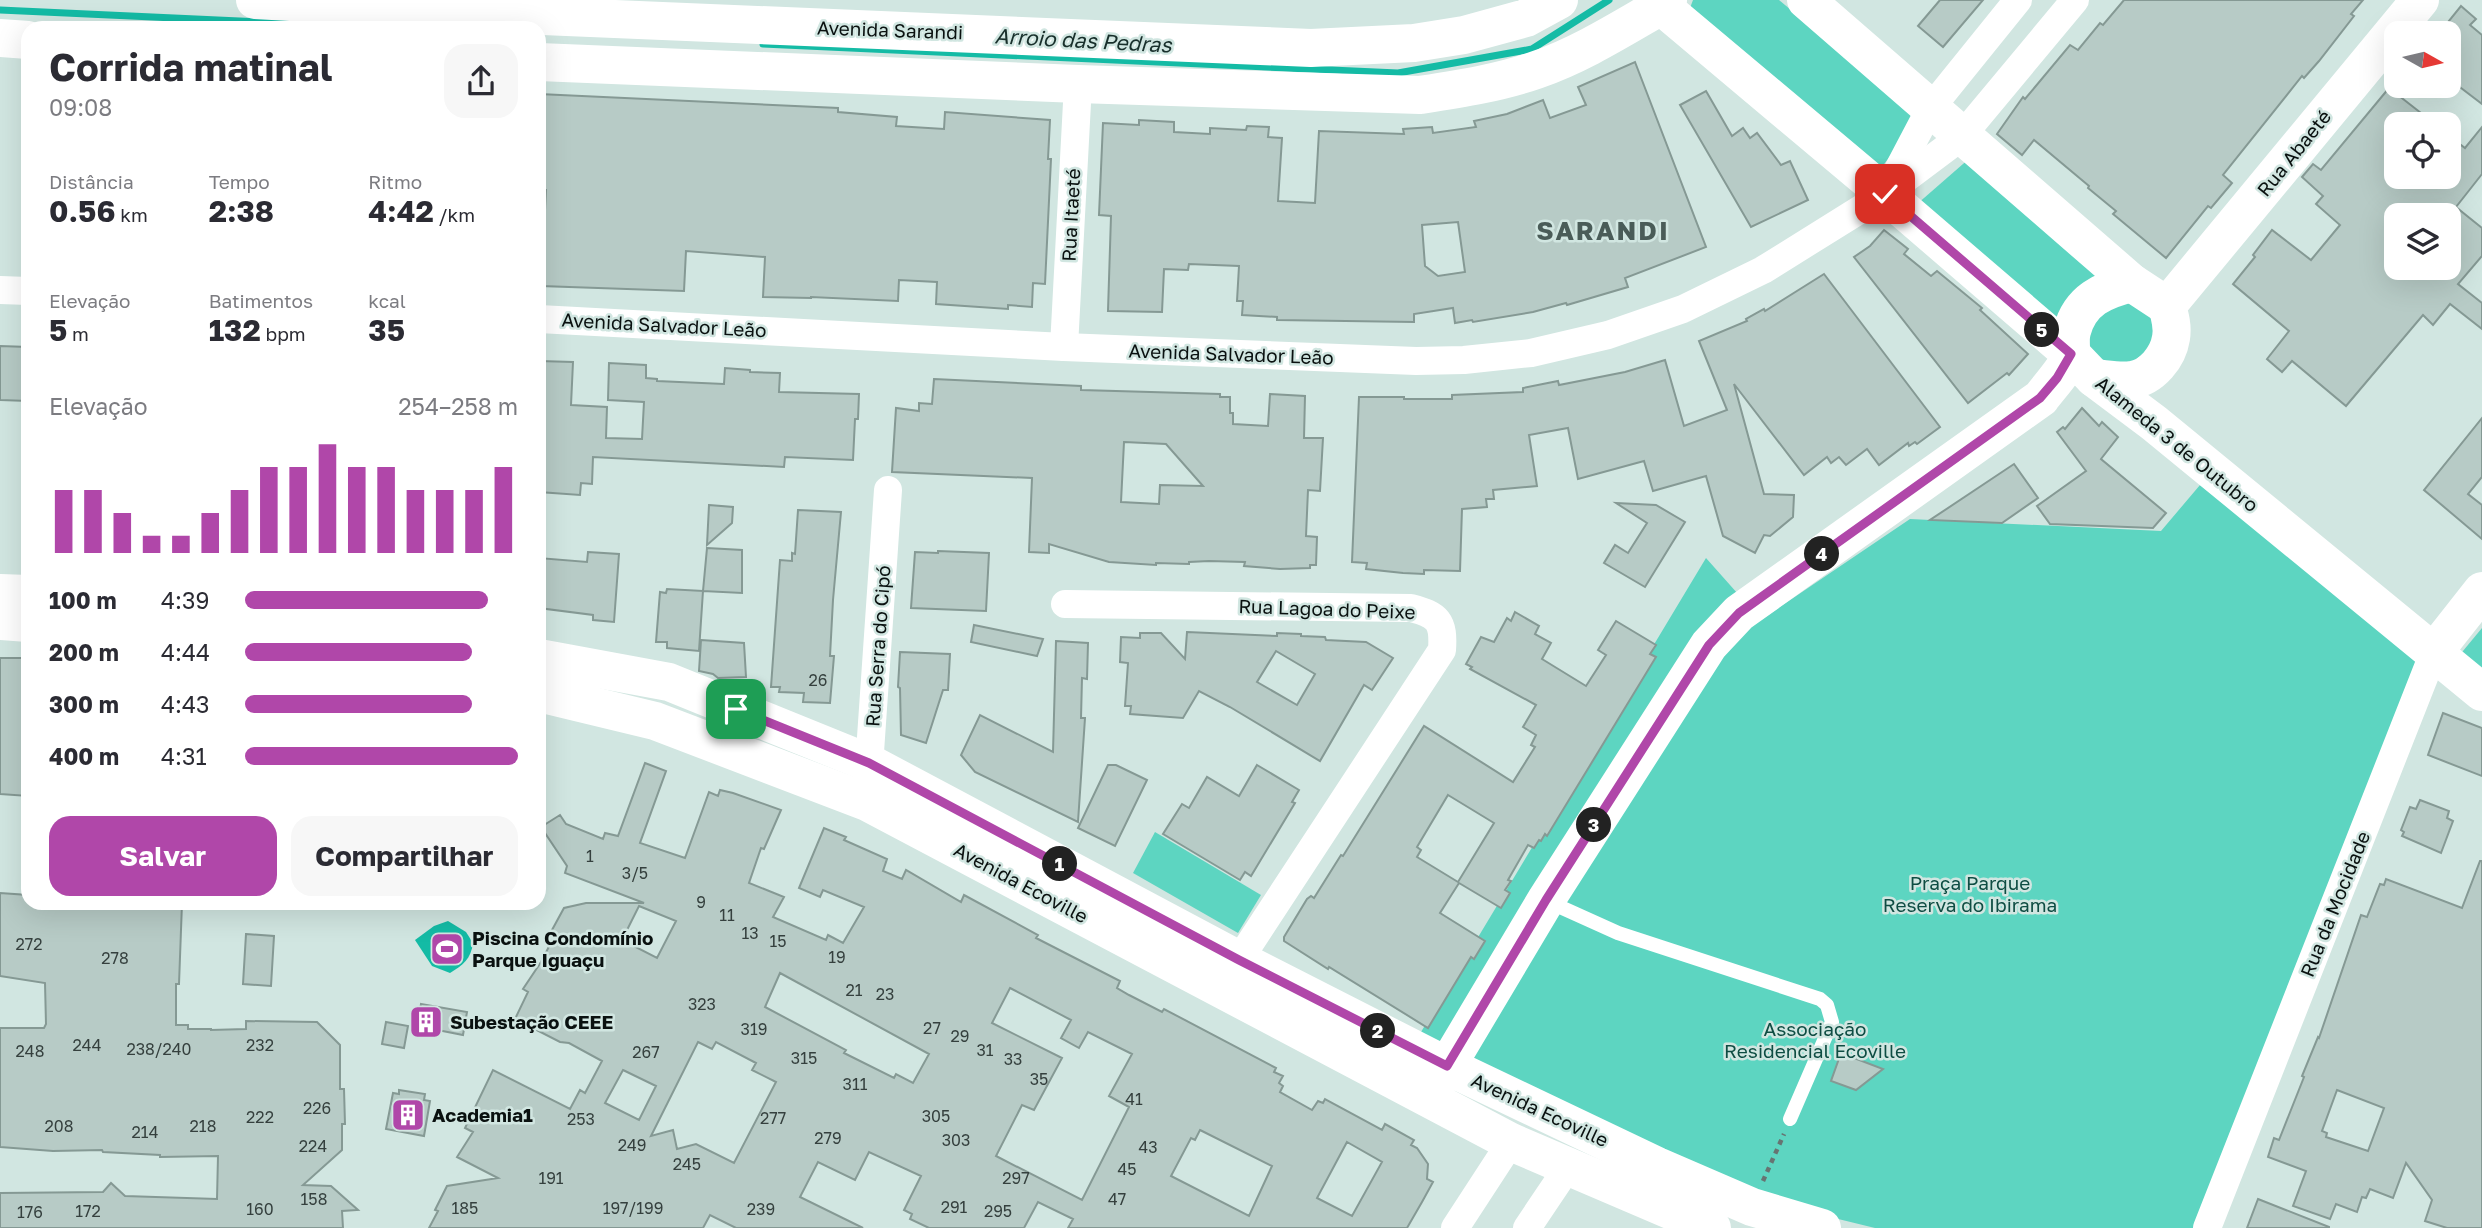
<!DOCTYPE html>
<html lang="pt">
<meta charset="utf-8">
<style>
:root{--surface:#fff;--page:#f7f7f7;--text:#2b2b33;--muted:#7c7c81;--accent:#b047a9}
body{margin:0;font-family:"Golos Text",sans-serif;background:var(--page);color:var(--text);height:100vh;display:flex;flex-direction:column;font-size:26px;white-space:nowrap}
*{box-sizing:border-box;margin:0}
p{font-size:23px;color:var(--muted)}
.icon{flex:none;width:38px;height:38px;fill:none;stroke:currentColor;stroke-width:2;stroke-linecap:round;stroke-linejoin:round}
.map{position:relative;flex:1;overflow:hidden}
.panel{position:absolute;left:21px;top:21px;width:525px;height:889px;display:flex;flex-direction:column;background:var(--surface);border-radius:21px;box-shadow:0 7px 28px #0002}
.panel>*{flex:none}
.needle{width:46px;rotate:98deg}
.controls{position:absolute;left:2384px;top:21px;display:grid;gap:14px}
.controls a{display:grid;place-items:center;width:77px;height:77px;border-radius:14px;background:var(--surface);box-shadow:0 7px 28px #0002;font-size:35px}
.pin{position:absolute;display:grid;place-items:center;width:60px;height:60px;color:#fff;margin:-30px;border-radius:14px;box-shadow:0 4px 10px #0006}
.km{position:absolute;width:35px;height:35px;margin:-18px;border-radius:50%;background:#222;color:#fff;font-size:19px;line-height:35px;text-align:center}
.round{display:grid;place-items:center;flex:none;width:74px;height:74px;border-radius:21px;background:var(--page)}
.headline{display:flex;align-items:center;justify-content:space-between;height:119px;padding:0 28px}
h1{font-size:38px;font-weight:700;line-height:52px}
.stats{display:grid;grid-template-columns:repeat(3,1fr);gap:10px;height:119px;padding:7px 28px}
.stats div{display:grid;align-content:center}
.stats b{font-size:30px;font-weight:700}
.stats small{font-size:19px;font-weight:400}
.stats p{font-size:19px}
.chart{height:196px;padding:14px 28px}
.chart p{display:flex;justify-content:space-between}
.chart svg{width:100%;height:126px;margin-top:7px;stroke:var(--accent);stroke-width:6}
.primary-button{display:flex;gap:14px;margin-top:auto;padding:14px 28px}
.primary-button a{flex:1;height:80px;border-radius:21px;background:var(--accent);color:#fff;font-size:28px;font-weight:700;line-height:80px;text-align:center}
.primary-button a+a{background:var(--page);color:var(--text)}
ul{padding:0 28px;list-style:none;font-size:23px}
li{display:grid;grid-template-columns:112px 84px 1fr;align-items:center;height:52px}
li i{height:18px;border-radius:9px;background:var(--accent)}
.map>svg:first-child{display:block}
</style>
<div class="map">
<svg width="2482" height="1228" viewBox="0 0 2482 1228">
<rect width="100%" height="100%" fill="#d1e6e1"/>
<g fill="#5dd5c1">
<polygon points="1693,0 1779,0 1920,117 1878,172 1687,16"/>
<polygon points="1971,157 2110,275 2062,335 1916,205"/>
<polygon points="2126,298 2154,318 2157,342 2122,371 2091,356 2087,320"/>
<polygon points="2200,485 2419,656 2197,1228 1875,1228 1756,1199 1418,1037 1706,558 1754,612 1743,632 1910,519 2161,531"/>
<polygon points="2482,628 2482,677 2458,657"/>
<polygon points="1155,832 1261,895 1238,933 1133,873"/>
</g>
<path fill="#14bba5" d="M448,921L466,932L473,943C471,959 463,965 450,973L432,966L415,940L434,926Z"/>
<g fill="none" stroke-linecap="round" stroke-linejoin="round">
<g stroke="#14bba5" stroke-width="7">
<polyline points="0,10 395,28"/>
<polyline points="763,44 1398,73 1532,49 1609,0"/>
</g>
</g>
<g fill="#b7cbc6" stroke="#859994" stroke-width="2" fill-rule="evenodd">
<polygon points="1940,0 1983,0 1943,47 1918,26"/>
<polygon points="2124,0 2363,0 2351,14 2354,16 2319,61 2304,78 2302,76 2223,175 2232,183 2211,208 2208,206 2166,258 2113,214 2116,211 2088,188 2089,186 2034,140 2022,155 1997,134 2023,97 2025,99 2070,45 2078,50 2100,23 2103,25"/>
<polygon points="2461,6 2476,19 2470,25 2482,35 2482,104 2448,78 2448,22"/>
<path d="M1635,62L1706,247L1625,278L1628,287L1567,305L1566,303L1533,312L1473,322L1472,320L1455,323L1453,308L1414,314V322L1277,320V317L1242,315L1243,301H1237L1239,266L1189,264L1188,270L1164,269L1162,312L1108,311L1111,216L1099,215L1103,123L1139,125V120L1174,122V132L1210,134V128L1246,130L1247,126L1269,127L1268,137L1282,138L1278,201L1315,203L1319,131L1404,134L1403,129L1432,127L1433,133L1476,127L1474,121L1507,114L1543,100L1550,118L1586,105L1578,87ZM1458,222L1465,272L1438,276L1425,266L1422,225Z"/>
<path d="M2389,88L2435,124H2396V177H2448V135L2465,148L2482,127V174L2456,207L2482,228V256L2458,284L2482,303V329L2450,304L2433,325L2423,315L2346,406L2292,361L2282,372L2267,359L2289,331L2233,284L2255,257L2253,255L2272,230L2311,260L2340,225L2316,204L2323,196L2302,177L2313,164L2321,170ZM2396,215H2448V268H2396Z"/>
<polygon points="1706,91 1732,136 1743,128 1750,138 1757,133 1781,165 1790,161 1808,200 1751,227 1680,105"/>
<polygon points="539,94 838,108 838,112 897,117 896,126 944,129 945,112 1050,120 1048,159 1051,159 1045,284 1033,283 1032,307 1008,305 1008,309 936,304 937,282 899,280 898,301 811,297 811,298 763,297 765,257 686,251 684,291 541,286 542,276 539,276 539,249 543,249 546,190 539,190"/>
<polygon points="1884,230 1908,249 1904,254 1931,276 1937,271 1982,308 1980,310 2028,354 2009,375 2007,373 1968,403 1854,257 1870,246"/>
<polygon points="1824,274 1940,427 1917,444 1915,442 1909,446 1908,443 1879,465 1867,449 1846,465 1839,457 1831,463 1827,457 1804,475 1734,384 1764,494 1794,495 1793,517 1770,536 1764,535 1755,553 1723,536 1706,476 1653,491 1644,461 1578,479 1568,428 1529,435 1537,486 1493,490 1494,499 1486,499 1487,507 1462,509 1460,571 1424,570 1424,574 1403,573 1366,569 1367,563 1352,562 1359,397 1404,397 1404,399 1452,399 1452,395 1523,392 1523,388 1558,381 1559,385 1625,372 1665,360 1684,426 1727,410 1699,341 1747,321 1746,319 1764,309 1765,311"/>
<polygon points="0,346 28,347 28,401 0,400"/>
<polygon points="539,361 573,362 571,405 607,407 606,438 642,439 644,402 608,400 609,363 646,365 646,378 657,379 657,381 724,384 725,368 750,370 750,372 780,373 779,392 859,394 858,419 855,419 853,460 785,457 784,467 593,457 592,484 581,483 580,495 539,492 541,455 539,455"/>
<path d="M934,379L1081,386V390L1220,394V397H1230V413H1233V424L1268,426L1270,394L1305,396L1304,438H1323L1320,491L1308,490L1306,536L1317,537L1316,565H1310V568L1280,569L1244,566L1245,562L1209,561L1189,562V564L1156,563V565L1109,562L1049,544V553L1029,552L1032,478L892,472L896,408L919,411V403L932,404ZM1124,442L1166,444L1203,486L1160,485L1159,504L1121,502Z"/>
<polygon points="2082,408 2099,426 2102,422 2118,437 2101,459 2166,513 2153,528 2050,524 2037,506 2086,471 2057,432 2063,427 2065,429"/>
<polygon points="2482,418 2482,477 2468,494 2482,505 2482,539 2424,490"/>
<polygon points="2014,464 2038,498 2002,523 1930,520"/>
<polygon points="1616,503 1656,505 1685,522 1645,587 1604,563 1615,545 1628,553 1647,523"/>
<polygon points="709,505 733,507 732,523 707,545"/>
<polygon points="798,510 841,512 833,600 830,656 834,656 830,703 803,702 804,693 779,692 780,687 771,687 780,560 792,561 792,553 795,554"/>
<polygon points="707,548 742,550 742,593 703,591 699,651 667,648 667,642 656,642 660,592 666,593 667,589 703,591"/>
<polygon points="938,551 989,553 986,611 911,608 915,552 938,553"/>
<polygon points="588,552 619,554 614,622 593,620 593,615 539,608 539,558 587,562"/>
<path d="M1515,612L1539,626L1535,634L1551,643L1542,659L1586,686L1606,655L1598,650L1616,621L1656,645L1650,654L1656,657L1547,836L1545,834L1541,841L1539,840L1534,848L1528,845L1508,880L1511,881L1505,890L1510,893L1501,908L1459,883L1440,913L1485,941L1474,959L1471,957L1428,1028L1329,967L1328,969L1284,941V937L1307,899L1311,896L1314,898L1341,855L1343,856L1424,726L1513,782L1535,747L1531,745L1536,735L1523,727L1536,705L1470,669L1472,667L1466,664L1481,637L1494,642L1507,618L1511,621ZM1448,795L1494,823L1458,882L1417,857L1421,850L1417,847Z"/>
<polygon points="974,625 1043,639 1037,656 971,642"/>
<path d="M1187,632L1277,636V633L1301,634V636L1325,637L1326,640L1366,642L1393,658L1372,690L1364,685L1320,761L1230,707L1199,691L1183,718L1130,714L1131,706H1125L1128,663L1120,662L1121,637L1140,638V633H1161L1185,659ZM1276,651L1315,674L1297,705L1257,682Z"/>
<polygon points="701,640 744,643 746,677 718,678 713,674 699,671"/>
<polygon points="1056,641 1088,643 1087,679 1082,678 1081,718 1085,718 1078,822 975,772 961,755 980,715 1053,752"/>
<polygon points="900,652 950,654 948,690 943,690 926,743 901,735 900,688 898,687"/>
<polygon points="0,658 28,658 28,796 0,794"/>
<polygon points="2443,713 2482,728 2482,776 2428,755"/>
<path d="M645,763L666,771L640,843L685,858L709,792L718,796L720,790L733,793L781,810L764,849L761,848L749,883L784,897L773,917L826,940L828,935L843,943L864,907L823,890L820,897L799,888L824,828L846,837L844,840L887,859L883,871L902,879L906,870L961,902L964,895L1038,935L1036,938L1120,981L1117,988L1129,995L1162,1012L1164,1009L1276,1068L1274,1072L1283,1076L1279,1083L1283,1086L1280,1092L1312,1110L1318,1101L1323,1103L1325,1099L1382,1130L1385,1124L1414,1140L1411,1145L1417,1148L1428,1164L1427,1179L1433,1182L1422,1202L1407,1228H1068L1073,1219L1038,1202L1024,1228H929L910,1219L912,1214L904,1210L921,1176L869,1152L855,1180L818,1162L800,1197L863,1228H736L710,1215L703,1228H429L438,1211L435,1210L447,1186L498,1178L457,1157L473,1132L465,1128L493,1070L570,1109L580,1090L585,1093L602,1061L569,1043L560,1042L515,1019L528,992L523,989L541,962L556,933L552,930L564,908L586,903H644L565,873L567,866L541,827L560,815L566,824L603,839L605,833L618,836ZM639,906L676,921L657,958L622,940ZM780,973L929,1054L913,1083L896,1074L894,1078L844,1053L846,1050L765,1007ZM1010,988L1071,1020L1061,1038L1079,1048L1088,1032L1132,1054L1109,1096L1129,1107L1082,1200L996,1156L1022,1105L1034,1110L1062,1058L992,1023ZM698,1042L712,1049L716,1042L756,1063L752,1070L776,1082L734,1163L696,1144L677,1149L673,1130L651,1136ZM623,1070L656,1086L639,1120L605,1103ZM1200,1130L1272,1166L1249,1216L1171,1176L1191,1138L1195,1140ZM1347,1142L1382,1162L1352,1216L1317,1198Z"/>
<polygon points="1108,765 1116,765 1147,780 1115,846 1078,828"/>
<polygon points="1257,765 1299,790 1292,802 1295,803 1251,876 1245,872 1240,880 1163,834 1182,804 1189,808 1207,777 1239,796"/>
<polygon points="2420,800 2449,811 2447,818 2453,821 2441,853 2402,836 2404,832 2401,830 2410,807 2416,809"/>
<path d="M2480,861H2482V1228H2447L2425,1221L2432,1200L2406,1163L2393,1198L2370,1189L2366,1198L2362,1197L2357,1212L2336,1204L2330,1219L2293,1206L2306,1171L2268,1157L2274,1138L2279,1140L2304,1077L2302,1076L2318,1037L2319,1038L2361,915L2367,917L2380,884L2384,885L2386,879L2462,908ZM2337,1090L2384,1108L2368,1151L2326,1137L2327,1133L2322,1131Z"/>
<polygon points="0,893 28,895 28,903 182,903 179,984 176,984 176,1025 188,1025 188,1029 211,1029 211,1030 246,1029 246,1021 317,1022 340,1045 340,1089 344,1089 345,1124 342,1124 342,1150 303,1185 331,1186 358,1210 342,1211 343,1228 0,1228 0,1193 103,1192 111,1183 125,1196 217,1199 218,1156 160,1157 160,1155 103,1152 102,1150 53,1151 0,1147 0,1028 44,1028 46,1024 45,983 0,976"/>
<polygon points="246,934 274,936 271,986 243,984"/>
<polygon points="421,1004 467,1012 463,1035 417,1026"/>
<polygon points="386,1022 408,1026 404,1048 382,1044"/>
<polygon points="1841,1053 1883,1069 1856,1090 1831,1081"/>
<polygon points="399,1090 425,1094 424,1100 430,1101 424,1136 386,1129 393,1093 399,1094"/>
<polygon points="2258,1199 2329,1227 2329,1228 2247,1228"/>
</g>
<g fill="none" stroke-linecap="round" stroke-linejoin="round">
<polyline stroke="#677472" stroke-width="4.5" stroke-dasharray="5 5" stroke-linecap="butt" points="1763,1181 1784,1134"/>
<polyline stroke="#fff" stroke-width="14" points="1547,901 1618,933 1820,999 1827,1005 1832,1022 1790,1119"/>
<g stroke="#fff" stroke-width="28">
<polyline points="1889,187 1930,109 2018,0"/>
<polyline points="0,290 28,291"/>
<polyline points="539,319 1064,347 1416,361 1464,360 1531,353 1608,335 1683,309 1763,270 1885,194 1961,137 2075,0"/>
<polyline points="1064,347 1078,84"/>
<path d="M1065,604L1411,608C1438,615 1444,621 1442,650L1239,960"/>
<polyline points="868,781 888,490"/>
<polyline points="1455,1228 1511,1142"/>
<polyline points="1527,1228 1568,1167"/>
<polyline points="2207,1228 2434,652"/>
</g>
<g stroke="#fff" stroke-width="38">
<polyline points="255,0 519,15 1311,48 1414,43 1464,35 1526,18 1559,0"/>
<polyline points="1654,0 1885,194 2071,354 2094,378 2154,423 2482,692"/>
<polyline points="1806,0 2132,283 2167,306"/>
<polyline points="0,38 28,40"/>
<path d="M539,62L1078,84L1420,95C1459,89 1499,83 1536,70C1580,55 1621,29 1661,6L1668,0"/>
<polyline points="2167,306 2420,0"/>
<path d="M2094,378C2106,379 2121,382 2132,380C2152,377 2168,357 2171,338C2173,327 2170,316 2167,306"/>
<polyline points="0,593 28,594"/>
<polyline points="0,621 28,623"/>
<polyline points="2434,652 2482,591"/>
<polyline points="539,658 669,682 869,763 1239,960 1447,1066 1657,1166 1752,1207 1822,1228"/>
<polyline points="539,693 655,721 867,802 1511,1142 1712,1228"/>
<path d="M1434,1088L1546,900L1709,645L1739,613L2041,398C2049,387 2069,366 2071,353C2071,345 2070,338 2072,331C2080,300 2103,290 2132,283"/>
</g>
</g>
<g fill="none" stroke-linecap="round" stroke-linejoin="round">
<defs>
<polyline id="route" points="736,709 869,763 1239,960 1447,1066 1546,900 1709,645 1739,613 2040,398 2057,378 2071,354 1885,194"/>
</defs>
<use href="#route" stroke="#fff" stroke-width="14"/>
<use href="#route" stroke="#b047a9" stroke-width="9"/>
</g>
<defs>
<symbol id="stadium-square" viewBox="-11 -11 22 22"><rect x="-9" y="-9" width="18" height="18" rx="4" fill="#b047a9" stroke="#d1e6e1"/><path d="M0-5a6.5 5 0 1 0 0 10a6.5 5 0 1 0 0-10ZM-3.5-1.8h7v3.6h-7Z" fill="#fff"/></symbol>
<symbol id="building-square" viewBox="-11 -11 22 22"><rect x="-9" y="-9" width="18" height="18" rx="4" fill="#b047a9" stroke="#d1e6e1"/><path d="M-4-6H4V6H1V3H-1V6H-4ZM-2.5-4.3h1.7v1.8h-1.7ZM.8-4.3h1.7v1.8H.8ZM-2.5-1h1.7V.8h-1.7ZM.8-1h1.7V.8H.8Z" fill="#fff"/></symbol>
</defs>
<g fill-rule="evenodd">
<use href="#stadium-square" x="428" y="930" width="38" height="38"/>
<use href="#building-square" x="407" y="1003" width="38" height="38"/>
<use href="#building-square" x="389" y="1096" width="38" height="38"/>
</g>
<g text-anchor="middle" stroke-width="5" stroke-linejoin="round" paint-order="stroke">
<g font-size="16" fill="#35403e">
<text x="818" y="686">26</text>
<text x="590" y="862">1</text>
<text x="635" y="879">3/5</text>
<text x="701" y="908">9</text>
<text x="727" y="921">11</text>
<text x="750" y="939">13</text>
<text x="778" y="947">15</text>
<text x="29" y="950">272</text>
<text x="837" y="963">19</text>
<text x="115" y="964">278</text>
<text x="854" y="996">21</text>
<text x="885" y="1000">23</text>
<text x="702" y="1010">323</text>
<text x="932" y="1034">27</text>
<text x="754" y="1035">319</text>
<text x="960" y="1042">29</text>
<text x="87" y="1051">244</text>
<text x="260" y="1051">232</text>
<text x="159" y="1055">238/240</text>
<text x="985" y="1056">31</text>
<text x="30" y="1057">248</text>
<text x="646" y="1058">267</text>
<text x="804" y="1064">315</text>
<text x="1013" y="1065">33</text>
<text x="1039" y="1085">35</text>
<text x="855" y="1090">311</text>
<text x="1134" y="1105">41</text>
<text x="317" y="1114">226</text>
<text x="936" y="1122">305</text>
<text x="260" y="1123">222</text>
<text x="773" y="1124">277</text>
<text x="581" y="1125">253</text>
<text x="59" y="1132">208</text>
<text x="203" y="1132">218</text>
<text x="145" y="1138">214</text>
<text x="828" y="1144">279</text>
<text x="956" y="1146">303</text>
<text x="632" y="1151">249</text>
<text x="313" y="1152">224</text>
<text x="1148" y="1153">43</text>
<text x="687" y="1170">245</text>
<text x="1127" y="1175">45</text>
<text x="551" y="1184">191</text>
<text x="1016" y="1184">297</text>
<text x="314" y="1205">158</text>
<text x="1117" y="1205">47</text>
<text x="954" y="1213">291</text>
<text x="465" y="1214">185</text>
<text x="633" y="1214">197/199</text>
<text x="260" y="1215">160</text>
<text x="761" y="1215">239</text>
<text x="88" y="1217">172</text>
<text x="998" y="1217">295</text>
<text x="30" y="1218">176</text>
</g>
<g font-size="19" fill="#0a1110" stroke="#d1e6e1">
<text transform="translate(890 30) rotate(2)" y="7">Avenida Sarandi</text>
<text transform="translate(2294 153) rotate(-51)" y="7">Rua Abaeté</text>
<text transform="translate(1071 215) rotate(-87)" y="7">Rua Itaeté</text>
<text transform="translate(664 325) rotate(3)" y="7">Avenida Salvador Leão</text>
<text transform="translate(1231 354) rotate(2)" y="7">Avenida Salvador Leão</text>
<text transform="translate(2177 444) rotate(39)" y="7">Alameda 3 de Outubro</text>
<text transform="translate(1327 609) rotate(2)" y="7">Rua Lagoa do Peixe</text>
<text transform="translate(878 646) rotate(-86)" y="7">Rua Serra do Cipó</text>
<text transform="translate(1021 883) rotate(28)" y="7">Avenida Ecoville</text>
<text transform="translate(2335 904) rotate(-68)" y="7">Rua da Mocidade</text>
<text transform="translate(1540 1110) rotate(25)" y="7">Avenida Ecoville</text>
</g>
<g font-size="19" fill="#0e4d43" stroke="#d1e6e1">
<text x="1970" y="890">Praça Parque<tspan x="1970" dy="22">Reserva do Ibirama</tspan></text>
<text x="1815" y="1036">Associação<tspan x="1815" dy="22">Residencial Ecoville</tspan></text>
</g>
<g font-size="19" font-weight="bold" fill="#0a1110" stroke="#d1e6e1" text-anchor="start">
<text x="472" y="945">Piscina Condomínio<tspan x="472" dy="22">Parque Iguaçu</tspan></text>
<text x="450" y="1029">Subestação CEEE</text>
<text x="432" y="1122">Academia1</text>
</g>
<g font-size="21" font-style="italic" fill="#182f2b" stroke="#d1e6e1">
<text transform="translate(1083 41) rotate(3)" y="7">Arroio das Pedras</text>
</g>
<g font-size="26" font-weight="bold" letter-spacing="2" fill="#4a5c58" stroke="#d1e6e1">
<text x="1603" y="240">SARANDI</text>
</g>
</g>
</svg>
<div class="controls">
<a><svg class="needle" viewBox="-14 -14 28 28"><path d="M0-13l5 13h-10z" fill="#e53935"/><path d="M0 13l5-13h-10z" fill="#7c7c81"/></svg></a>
<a><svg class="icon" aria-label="locate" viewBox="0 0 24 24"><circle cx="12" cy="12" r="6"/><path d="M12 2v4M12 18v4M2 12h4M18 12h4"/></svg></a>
<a><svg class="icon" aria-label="layers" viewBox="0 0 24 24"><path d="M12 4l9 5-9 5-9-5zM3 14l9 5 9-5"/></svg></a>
</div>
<div class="pin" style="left:736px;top:709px;background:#1e9e55"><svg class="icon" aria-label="arrive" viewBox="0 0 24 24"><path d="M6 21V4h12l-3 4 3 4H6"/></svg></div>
<div class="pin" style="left:1885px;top:194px;background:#d93025"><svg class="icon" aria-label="check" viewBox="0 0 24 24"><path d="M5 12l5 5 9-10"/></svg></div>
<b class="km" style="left:1060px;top:864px">1</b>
<b class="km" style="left:1378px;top:1031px">2</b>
<b class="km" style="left:1594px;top:825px">3</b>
<b class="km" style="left:1822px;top:554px">4</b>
<b class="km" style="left:2042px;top:330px">5</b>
<section class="panel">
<div class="headline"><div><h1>Corrida matinal</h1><p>09:08</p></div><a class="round"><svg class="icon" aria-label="share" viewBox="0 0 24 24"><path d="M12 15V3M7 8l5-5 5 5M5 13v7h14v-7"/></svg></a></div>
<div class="stats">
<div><p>Distância</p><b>0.56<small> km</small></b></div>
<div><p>Tempo</p><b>2:38</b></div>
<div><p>Ritmo</p><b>4:42<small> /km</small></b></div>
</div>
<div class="stats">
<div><p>Elevação</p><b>5<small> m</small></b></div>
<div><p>Batimentos</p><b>132<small> bpm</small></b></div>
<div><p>kcal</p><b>35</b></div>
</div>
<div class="chart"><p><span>Elevação</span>254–258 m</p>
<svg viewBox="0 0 160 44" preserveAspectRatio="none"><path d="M5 44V22M15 44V22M25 44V30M35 44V38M45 44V38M55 44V30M65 44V22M75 44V14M85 44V14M95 44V6M105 44V14M115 44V14M125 44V22M135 44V22M145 44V22M155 44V14"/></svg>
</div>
<ul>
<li><b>100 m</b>4:39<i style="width:89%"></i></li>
<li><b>200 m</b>4:44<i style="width:83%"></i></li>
<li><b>300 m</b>4:43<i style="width:83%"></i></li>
<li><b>400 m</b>4:31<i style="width:100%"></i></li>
</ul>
<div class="primary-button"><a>Salvar</a><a>Compartilhar</a></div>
</section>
</div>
